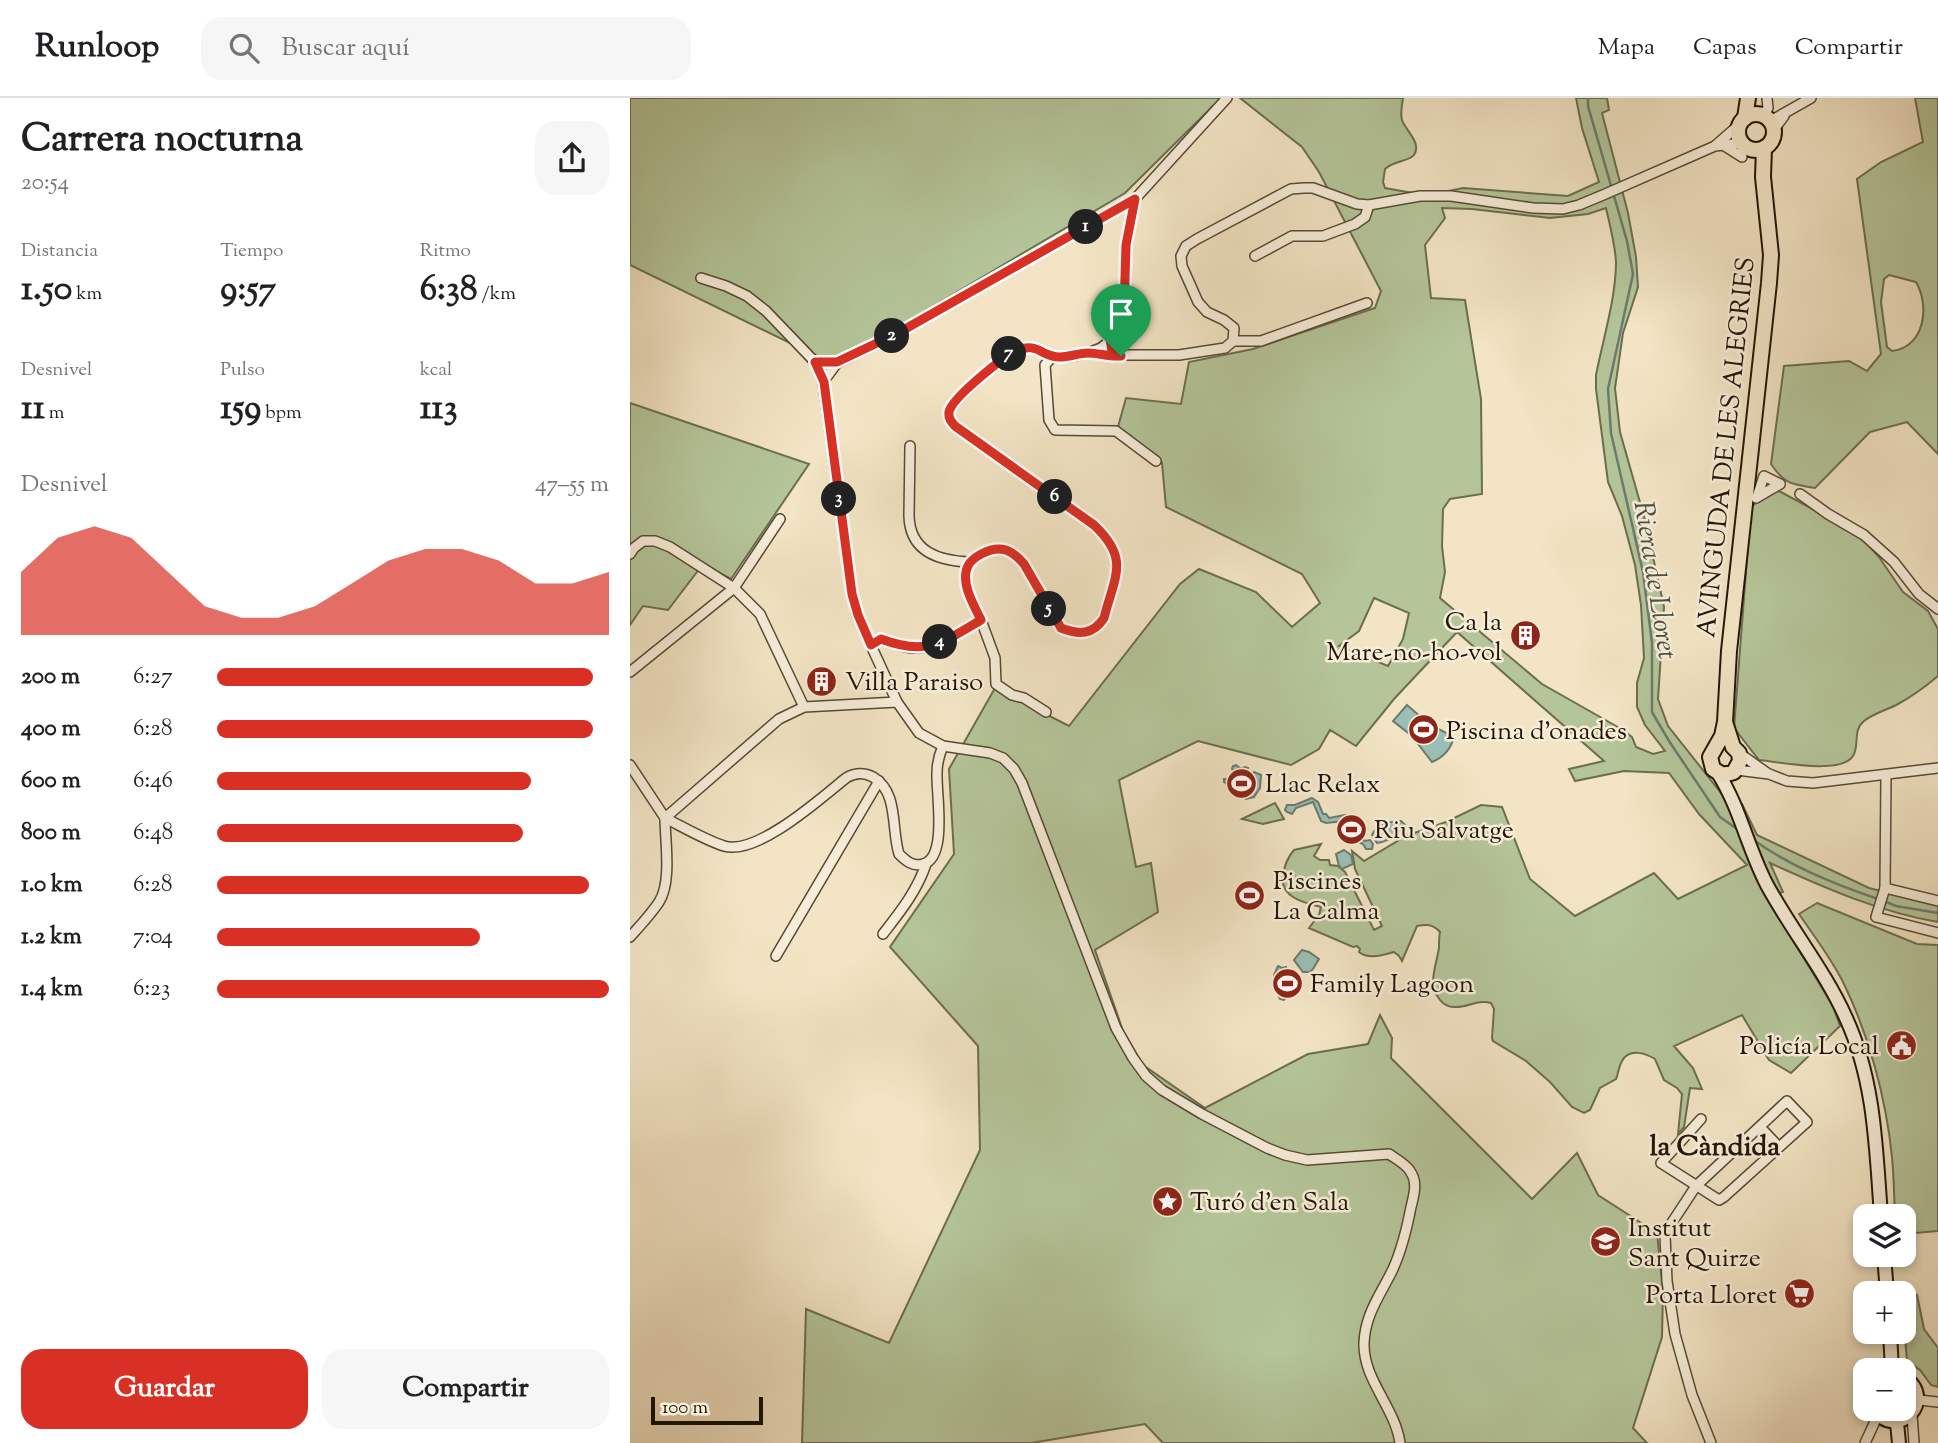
<!DOCTYPE html>
<html lang="es">
<meta charset="utf-8">
<style>
:root{--surface:#fff;--page:#f6f6f6;--text:#202124;--muted:#757577;--line:#e0e0e0;--accent:#d93025}
body{margin:0;font-family:"Sorts Mill Goudy",serif;background:var(--page);color:var(--text);height:100vh;display:flex;flex-direction:column;font-size:26px;white-space:nowrap}
*{box-sizing:border-box;margin:0}
p{font-size:23px;color:var(--muted)}
.icon{flex:none;width:38px;height:38px;fill:none;stroke:currentColor;stroke-width:2;stroke-linecap:round;stroke-linejoin:round}
.map{position:relative;flex:1;overflow:hidden}
.details{display:flex;flex-direction:column;background:var(--surface);width:630px}
.details>*{flex:none}
.controls{position:absolute;left:1223px;top:1106px;display:grid;gap:14px}
.controls a{display:grid;place-items:center;width:63px;height:63px;border-radius:14px;background:var(--surface);box-shadow:0 4px 10px #0003;font-size:35px}
.scale{position:absolute;left:21px;bottom:18px;width:112px;box-sizing:border-box;padding-left:7px;border:4px solid #221605;border-top:0;font-size:19px;line-height:24px;white-space:nowrap;color:#221605;-webkit-text-stroke:5px #f7edd9;paint-order:stroke}
.pin{position:absolute;display:grid;place-items:center;width:60px;height:60px;color:#fff;margin:-72px -30px;border-radius:50% 50% 50% 0;rotate:-45deg;box-shadow:0 0 7px #0007}
.pin .icon{rotate:45deg}
.km{position:absolute;width:35px;height:35px;margin:-18px;border-radius:50%;background:#222;color:#fff;font-size:19px;line-height:35px;text-align:center}
.round{display:grid;place-items:center;flex:none;width:74px;height:74px;border-radius:21px;background:var(--page)}
.headline{display:flex;align-items:center;justify-content:space-between;height:119px;padding:0 21px}
h1{font-size:38px;font-weight:800;line-height:52px}
.metrics{display:grid;grid-template-columns:repeat(3,1fr);gap:10px;height:119px;padding:7px 21px}
.metrics div{display:grid;align-content:center}
.metrics b{font-size:35px;font-weight:800}
.metrics small{font-size:19px;font-weight:400}
.metrics p{font-size:19px}
.chart{height:196px;padding:14px 21px}
.chart p{display:flex;justify-content:space-between}
.chart svg{width:100%;height:126px;margin-top:7px;fill:var(--accent);opacity:.7}
.primary-button{display:flex;gap:14px;margin-top:auto;padding:14px 21px}
.primary-button a{flex:1;height:80px;border-radius:21px;background:var(--accent);color:#fff;font-size:28px;font-weight:800;line-height:80px;text-align:center}
.primary-button a+a{background:var(--page);color:var(--text)}
ul{padding:0 21px;list-style:none;font-size:23px}
li{display:grid;grid-template-columns:112px 84px 1fr;align-items:center;height:52px}
li i{height:18px;border-radius:9px;background:var(--accent)}
header{display:flex;align-items:center;gap:42px;box-sizing:border-box;height:98px;padding:0 35px;background:var(--surface);border-bottom:2px solid var(--line)}
header strong{font-size:33px}
nav{display:flex;gap:38px;margin-inline-start:auto;font-size:24px}
.search{width:490px;height:63px;background:var(--page);display:flex;align-items:center;gap:18px;box-sizing:border-box;padding:0 24px;border-radius:21px;color:var(--muted);font-size:26px}
main{display:flex;flex:1;min-height:0}
.map>svg:first-child{display:block}
</style>
<header>
<strong>Runloop</strong>
<div class="search"><svg class="icon" aria-label="search" viewBox="0 0 24 24"><circle cx="10" cy="10" r="6"/><path d="M15 15l6 6"/></svg>Buscar aquí</div>
<nav><a>Mapa</a><a>Capas</a><a>Compartir</a></nav>
</header>
<main>
<section class="details">
<div class="headline"><div><h1>Carrera nocturna</h1><p>20:54</p></div><a class="round"><svg class="icon" aria-label="share" viewBox="0 0 24 24"><path d="M12 15V3M7 8l5-5 5 5M5 13v7h14v-7"/></svg></a></div>
<div class="metrics">
<div><p>Distancia</p><b>1.50<small> km</small></b></div>
<div><p>Tiempo</p><b>9:57</b></div>
<div><p>Ritmo</p><b>6:38<small> /km</small></b></div>
</div>
<div class="metrics">
<div><p>Desnivel</p><b>11<small> m</small></b></div>
<div><p>Pulso</p><b>159<small> bpm</small></b></div>
<div><p>kcal</p><b>113</b></div>
</div>
<div class="chart"><p><span>Desnivel</span>47–55 m</p>
<svg viewBox="0 0 160 44" preserveAspectRatio="none"><path d="M0 44V22L10 10L20 6L30 10L40 22L50 34L60 38L70 38L80 34L90 26L100 18L110 14L120 14L130 18L140 26L150 26L160 22V44z"/></svg>
</div>
<ul>
<li><b>200 m</b>6:27<i style="width:96%"></i></li>
<li><b>400 m</b>6:28<i style="width:96%"></i></li>
<li><b>600 m</b>6:46<i style="width:80%"></i></li>
<li><b>800 m</b>6:48<i style="width:78%"></i></li>
<li><b>1.0 km</b>6:28<i style="width:95%"></i></li>
<li><b>1.2 km</b>7:04<i style="width:67%"></i></li>
<li><b>1.4 km</b>6:23<i style="width:100%"></i></li>
</ul>
<div class="primary-button"><a>Guardar</a><a>Compartir</a></div>
</section>
<div class="map">
<svg width="1308" height="1345" viewBox="0 0 1308 1345">
<rect width="100%" height="100%" fill="#f2e4c4"/>
<filter id="stains"><feTurbulence type="fractalNoise" baseFrequency=".00286" numOctaves="4"/><feColorMatrix values="0 0 0 0 .2 0 0 0 0 .09 0 0 0 0 .02 0 0 0 .5 -.17"/></filter>
<radialGradient id="worn" r=".72"><stop offset=".6" stop-color="#630" stop-opacity="0"/><stop offset="1" stop-color="#630" stop-opacity=".3"/></radialGradient>
<g fill="#b4c599" stroke="#6b6e4f" stroke-width="2" fill-rule="evenodd">
<polygon points="0,0 591,0 495,95 266,230 197,263 0,167"/>
<path d="M610,0H773C772,7 770,15 772,22C776,33 792,45 784,57C780,63 763,63 755,71L753,84L755,90L783,95L804,96L833,90L938,98L969,84L952,30L946,0H977L979,12L972,15L998,115L1006,159L1008,189L993,235L985,290L990,334L1015,422L1034,509L1028,601L1038,628L1099,705L1112,706L1127,737L1239,790L1308,808V824C1249,814 1195,790 1140,765L1153,794L1136,798L1203,908L1210,928L1161,975L1139,962L1112,917L1044,948L1063,970L1072,991L1060,990L1054,1029L1048,1036L1052,996L1047,990L1034,982L1025,961C1015,955 999,950 992,963C989,968 988,976 986,981L970,990L960,1012L954,1015L942,1009L920,984L896,963L863,943L862,940L864,911L861,905C846,901 838,910 824,909C818,909 814,907 810,902C797,886 806,869 809,850C809,845 809,839 810,834C803,826 796,826 787,828L772,863L769,858L764,854C752,857 739,862 729,854L730,851L727,848L723,849L679,830L689,817L691,809C674,805 649,799 653,777C655,767 657,760 664,752L691,746L684,758L690,762H699L700,767L708,768L715,774L744,832L752,828L725,771L722,753L734,763L776,738L816,724L851,707L872,709L900,781L945,818L1024,775L1048,801L1117,767L1069,716L1039,675L994,673L945,683L939,671L974,663L827,534L764,601L726,648L700,632L689,651L661,667L568,643L489,682L506,769L521,765L528,814L465,852L493,933L513,967L575,1010L678,956L738,946L750,917L762,940L761,960L902,1101L947,1055L968,1097L1027,1135L1033,1193L1032,1239L1003,1330L1017,1345H533L515,1326L401,1345H172L176,1211L259,1245L350,1052L348,948L260,849L324,756L319,671L365,590L439,628L550,486L569,471L626,494L662,529L690,505L672,476L536,409L532,365L488,329L496,300L551,306L559,264L623,251L745,210L751,193L689,74L672,49ZM812,110L842,111L920,120L958,116L976,110C980,128 985,146 986,164C986,200 973,241 966,277V291L978,384L992,418L1005,467L1011,507L1014,560L1007,585V609L1015,627L1035,653L1023,656L1006,649L1002,639L993,632L912,586L810,500L815,474L812,448L813,411L820,401L852,396L851,301L835,202L801,200L795,147L815,120ZM744,500L779,515L773,541L758,568L709,548L729,533Z"/>
<path d="M1285,0H1308V356L1277,324L1240,334L1185,390C1162,386 1155,387 1141,366L1154,268L1219,263L1237,273L1251,256L1227,81L1251,64L1293,44ZM1259,177L1286,184C1300,208 1295,249 1262,253L1257,249L1251,204L1254,181Z"/>
<polygon points="0,305 179,366 101,481 73,466 38,512 13,508 0,527"/>
<path d="M1149,393L1227,435L1249,459L1273,494L1298,513L1308,531V578C1295,589 1283,598 1268,606C1257,612 1244,615 1234,623C1222,633 1230,647 1223,658C1211,677 1149,664 1129,662L1104,630L1121,409L1138,396Z"/>
<polygon points="645,705 654,721 633,726 612,721"/>
<path d="M1187,805L1287,846L1308,847V1133L1274,1136V1118H1265C1264,1099 1264,1079 1262,1059C1256,1000 1239,937 1213,884C1201,860 1184,838 1169,816Z"/>
<polygon points="1274,1195 1287,1197 1294,1231 1308,1250 1308,1289 1301,1287 1290,1272 1277,1263 1274,1227"/>
</g>
<g fill="#9bbfb4" stroke="#6b7b6e" stroke-width="2">
<path d="M777,607L799,626L824,639C821,651 814,659 802,664L782,638L763,623Z"/>
<polygon points="606,667 611,671 615,669 618,670 617,679 620,679 624,674 631,677 630,690 624,699 616,701 613,699 613,688 603,690 594,684 594,681 612,682 602,671 603,668"/>
<polygon points="682,700 688,704 693,716 696,716 699,720 715,717 720,719 724,737 735,743 740,742 743,746 742,751 736,751 733,746 720,740 717,725 715,723 696,725 691,723 683,704 666,710 662,716 657,714 655,712 657,707 665,707"/>
<path d="M771,723L775,727C769,736 757,744 747,745L742,737C748,724 759,724 771,723Z"/>
<polygon points="714,752 721,757 723,766 712,771 709,768 706,756"/>
<polygon points="672,852 679,854 689,861 683,871 680,874 673,874 664,862"/>
<polygon points="648,868 652,870 656,869 659,879 668,887 667,894 661,895 654,902 650,901 648,896 650,891 644,877"/>
</g>
<g fill="none" stroke-linecap="round" stroke-linejoin="round">
<g stroke="#6b7b6e" stroke-width="2.5">
<polyline points="958,0 958,8 997,143 1003,176 978,291 981,335 1013,474 1022,545 1022,614 1039,643 1090,719 1107,731"/>
<path d="M1125,743C1162,769 1204,786 1248,801"/>
<polyline points="1254,803 1266,808 1308,815"/>
</g>
<defs>
<g id="minor">
<polyline points="1133,18 1138,10 1137,0"/>
<polyline points="1137,21 1144,21 1181,0"/>
<polyline points="1143,33 1154,18"/>
<polyline points="1086,47 1109,27"/>
<polyline points="1093,47 1112,59"/>
<polyline points="625,158 662,138 693,138 725,126 735,119 739,107"/>
<path d="M71,180L96,188L117,198L136,213L185,264L193,284L222,496L227,517L267,604L289,635L313,648L360,655L373,660L384,671L392,685L486,930L503,960L516,978L532,992L572,1016L637,1050L655,1057L677,1062L759,1056C766,1061 776,1066 780,1073C788,1084 784,1097 781,1109C777,1130 772,1151 763,1171C751,1196 735,1216 734,1245C733,1282 765,1309 770,1345"/>
<polyline points="480,241 491,224 494,214 496,147 505,101"/>
<polyline points="603,243 631,243 737,205"/>
<circle cx="477" cy="252" r="5.5"/>
<polyline points="478,257 549,257 595,250 603,243 604,230 594,222 577,214 568,204 552,168 551,158 556,148 567,141 661,91 674,90 683,90 727,106 739,107 790,98 821,98 903,110 933,111 949,107 973,97 1085,48 1111,45"/>
<polyline points="423,258 415,267 419,322 425,332 486,333 526,363"/>
<polyline points="185,264 207,265 193,284"/>
<polyline points="207,265 268,235 505,101 597,0"/>
<path d="M280,348L279,418C280,454 309,463 340,464"/>
<polyline points="1170,396 1198,416 1234,437 1264,464 1289,496 1308,511"/>
<polyline points="1127,399 1134,378 1150,386"/>
<polyline points="1126,400 1150,386"/>
<polyline points="0,456 4,450 13,443 25,443 40,449 104,490 130,516 174,609"/>
<polyline points="351,522 365,560 366,586 382,597 394,600 416,614"/>
<path d="M251,541C263,545 276,551 289,550C311,548 332,533 351,522C345,509 333,490 336,474C338,459 362,448 376,452C384,455 389,460 394,466L431,530C449,537 463,537 473,520C485,477 500,461 464,427L325,328C321,324 318,320 319,314C321,302 380,253 392,250C405,246 411,255 423,258C437,261 458,256 471,250"/>
<polyline points="0,574 104,490 150,421"/>
<polyline points="1109,655 1137,675"/>
<polyline points="0,667 35,720"/>
<polyline points="1107,672 1139,676 1157,683 1183,685 1308,670"/>
<polyline points="1256,677 1255,790 1246,819 1308,835"/>
<path d="M35,720C53,729 75,742 94,748C127,758 191,700 216,680C224,675 234,674 243,679C269,694 261,731 269,756C276,763 283,769 293,766C318,760 306,695 307,675C307,665 309,657 313,648"/>
<polyline points="35,720 149,621 174,609 267,604"/>
<polyline points="1255,790 1308,803"/>
<path d="M253,836C270,814 287,793 296,766"/>
<path d="M0,839C10,828 21,816 29,804C42,784 35,743 35,720"/>
<polyline points="146,858 249,683"/>
<polyline points="1071,1021 1031,1065 1089,1102 1094,1099 1177,1024 1157,1003 1066,1088 1041,1126 1035,1137 1037,1183 1045,1236 1062,1297 1081,1345"/>
<polyline points="1130,1029 1149,1049"/>
<polyline points="1289,1302 1308,1304"/>
<polyline points="1282,1317 1284,1345"/>
<polyline points="1235,1345 1248,1317"/>
</g>
<g id="secondary">
<path d="M1088,675C1110,710 1118,751 1137,787C1162,833 1195,873 1216,920C1245,983 1246,1051 1251,1118"/>
<polyline points="1254,1157 1257,1195"/>
<polyline points="1260,1234 1262,1272"/>
<path d="M1243,1311C1268,1345 1308,1301 1274,1279"/>
<polyline points="1267,1325 1269,1345"/>
</g>
<g id="primary">
<circle cx="1126" cy="34" r="18"/>
<polyline points="1115,20 1118,0"/>
<polyline points="1095,624 1103,649 1109,655 1110,663 1104,674 1093,677 1083,671 1080,659 1092,638 1095,624 1099,553 1139,185 1141,157 1133,79 1134,50"/>
</g>
</defs>
<use href="#minor" stroke="#564a35" stroke-width="12"/>
<use href="#secondary" stroke="#221605" stroke-width="16"/>
<use href="#primary" stroke="#221605" stroke-width="18"/>
<use href="#minor" stroke="#f7edd9" stroke-width="9"/>
<use href="#secondary" stroke="#f7edd9" stroke-width="12"/>
<use href="#primary" stroke="#f2e4c4" stroke-width="14"/>
</g>
<g fill="none" stroke-linecap="round" stroke-linejoin="round">
<defs>
<path id="route" d="M505,101L496,147L494,214L491,224L480,241L482,253L491,258C479,259 469,255 458,255C449,255 439,259 430,259C409,259 411,243 383,253C370,263 322,299 319,314C318,320 321,324 325,328L464,427C500,461 485,477 474,520C463,537 449,537 431,530L394,466C389,460 384,455 376,452C362,448 338,459 336,474C333,490 345,509 351,522C312,545 296,558 251,541L241,547L228,517L222,496L194,284L185,264H207L268,235Z"/>
</defs>
<use href="#route" stroke="#fff" stroke-width="14"/>
<use href="#route" stroke="#d93025" stroke-width="9"/>
</g>
<defs>
<symbol id="building-disc" viewBox="-11 -11 22 22"><circle r="9.5" fill="#8f2418" stroke="#f7edd9"/><path d="M-4-6H4V6H1V3H-1V6H-4ZM-2.5-4.3h1.7v1.8h-1.7ZM.8-4.3h1.7v1.8H.8ZM-2.5-1h1.7V.8h-1.7ZM.8-1h1.7V.8H.8Z" fill="#fff"/></symbol>
<symbol id="stadium-disc" viewBox="-11 -11 22 22"><circle r="9.5" fill="#8f2418" stroke="#f7edd9"/><path d="M0-5a6.5 5 0 1 0 0 10a6.5 5 0 1 0 0-10ZM-3.5-1.8h7v3.6h-7Z" fill="#fff"/></symbol>
<symbol id="civic-disc" viewBox="-11 -11 22 22"><circle r="9.5" fill="#8f2418" stroke="#f7edd9"/><path d="M-.6-6.5H3V-4.5H.6V-3L4-1V1h2V6H-6V1h2V-1L-.6-3ZM-1.2 2.5V6h2.4V2.5Z" fill="#fff"/></symbol>
<symbol id="sight-disc" viewBox="-11 -11 22 22"><circle r="9.5" fill="#8f2418" stroke="#f7edd9"/><path d="M0-6L1.8-2.2L6-1.7L2.9 1.2L3.7 5.4L0 3.3L-3.7 5.4L-2.9 1.2L-6-1.7L-1.8-2.2Z" fill="#fff"/></symbol>
<symbol id="school-disc" viewBox="-11 -11 22 22"><circle r="9.5" fill="#8f2418" stroke="#f7edd9"/><path d="M0-5L7-2L0 1L-7-2ZM-4 1L0 2.5L4 1V4Q0 6-4 4Z" fill="#fff"/></symbol>
<symbol id="supermarket-disc" viewBox="-11 -11 22 22"><circle r="9.5" fill="#8f2418" stroke="#f7edd9"/><path d="M-6-5.5h2.5l.6 2H6L4.5 2H-2.5L-4.4-4H-6ZM-1.5 3.2a1.3 1.3 0 1 0 .1 0ZM3 3.2a1.3 1.3 0 1 0 .1 0Z" fill="#fff"/></symbol>
</defs>
<g fill-rule="evenodd">
<use href="#building-disc" x="878" y="520" width="35" height="35"/>
<use href="#building-disc" x="174" y="566" width="35" height="35"/>
<use href="#stadium-disc" x="776" y="614" width="35" height="35"/>
<use href="#stadium-disc" x="594" y="668" width="35" height="35"/>
<use href="#stadium-disc" x="704" y="714" width="35" height="35"/>
<use href="#stadium-disc" x="602" y="780" width="35" height="35"/>
<use href="#stadium-disc" x="640" y="868" width="35" height="35"/>
<use href="#civic-disc" x="1254" y="930" width="35" height="35"/>
<use href="#sight-disc" x="520" y="1086" width="35" height="35"/>
<use href="#school-disc" x="958" y="1126" width="35" height="35"/>
<use href="#supermarket-disc" x="1152" y="1178" width="35" height="35"/>
</g>
<g text-anchor="middle" stroke-width="5" stroke-linejoin="round" paint-order="stroke">
<g font-size="26" fill="#221605" stroke="#f7edd9">
<text transform="translate(1095 349) rotate(-84)" y="9">AVINGUDA DE LES ALEGRIES</text>
</g>
<g font-size="26" fill="#221605" stroke="#f7edd9" text-anchor="start">
<text x="872" y="532" text-anchor="end">Ca la<tspan x="872" dy="30">Mare-no-ho-vol</tspan></text>
<text x="215" y="592">Villa Paraiso</text>
<text x="816" y="641">Piscina d'onades</text>
<text x="635" y="694">Llac Relax</text>
<text x="744" y="740">Riu Salvatge</text>
<text x="643" y="791">Piscines<tspan x="643" dy="30">La Calma</tspan></text>
<text x="680" y="894">Family Lagoon</text>
<text x="1249" y="956" text-anchor="end">Policía Local</text>
<text x="560" y="1112">Turó d'en Sala</text>
<text x="998" y="1138">Institut<tspan x="998" dy="30">Sant Quirze</tspan></text>
<text x="1147" y="1205" text-anchor="end">Porta Lloret</text>
</g>
<g font-size="28" font-style="italic" fill="#4c5142" stroke="#f7edd9">
<text transform="translate(1027 482) rotate(81)" y="10">Riera de Lloret</text>
</g>
<g font-size="28" font-weight="bold" fill="#221605" stroke="#f7edd9">
<text x="1085" y="1057">la Càndida</text>
</g>
</g>
<rect width="100%" height="100%" filter="url(#stains)"/>
<rect width="100%" height="100%" fill="url(#worn)"/>
</svg>
<div class="controls">
<a><svg class="icon" aria-label="layers" viewBox="0 0 24 24"><path d="M12 4l9 5-9 5-9-5zM3 14l9 5 9-5"/></svg></a>
<a>+</a>
<a>−</a>
</div>
<div class="scale">100 m</div>
<div class="pin" style="left:491px;top:258px;background:#1e9e55"><svg class="icon" aria-label="arrive" viewBox="0 0 24 24"><path d="M6 21V4h12l-3 4 3 4H6"/></svg></div>
<b class="km" style="left:456px;top:129px">1</b>
<b class="km" style="left:262px;top:238px">2</b>
<b class="km" style="left:209px;top:401px">3</b>
<b class="km" style="left:310px;top:544px">4</b>
<b class="km" style="left:419px;top:511px">5</b>
<b class="km" style="left:425px;top:399px">6</b>
<b class="km" style="left:379px;top:256px">7</b>
</div>
</main>
